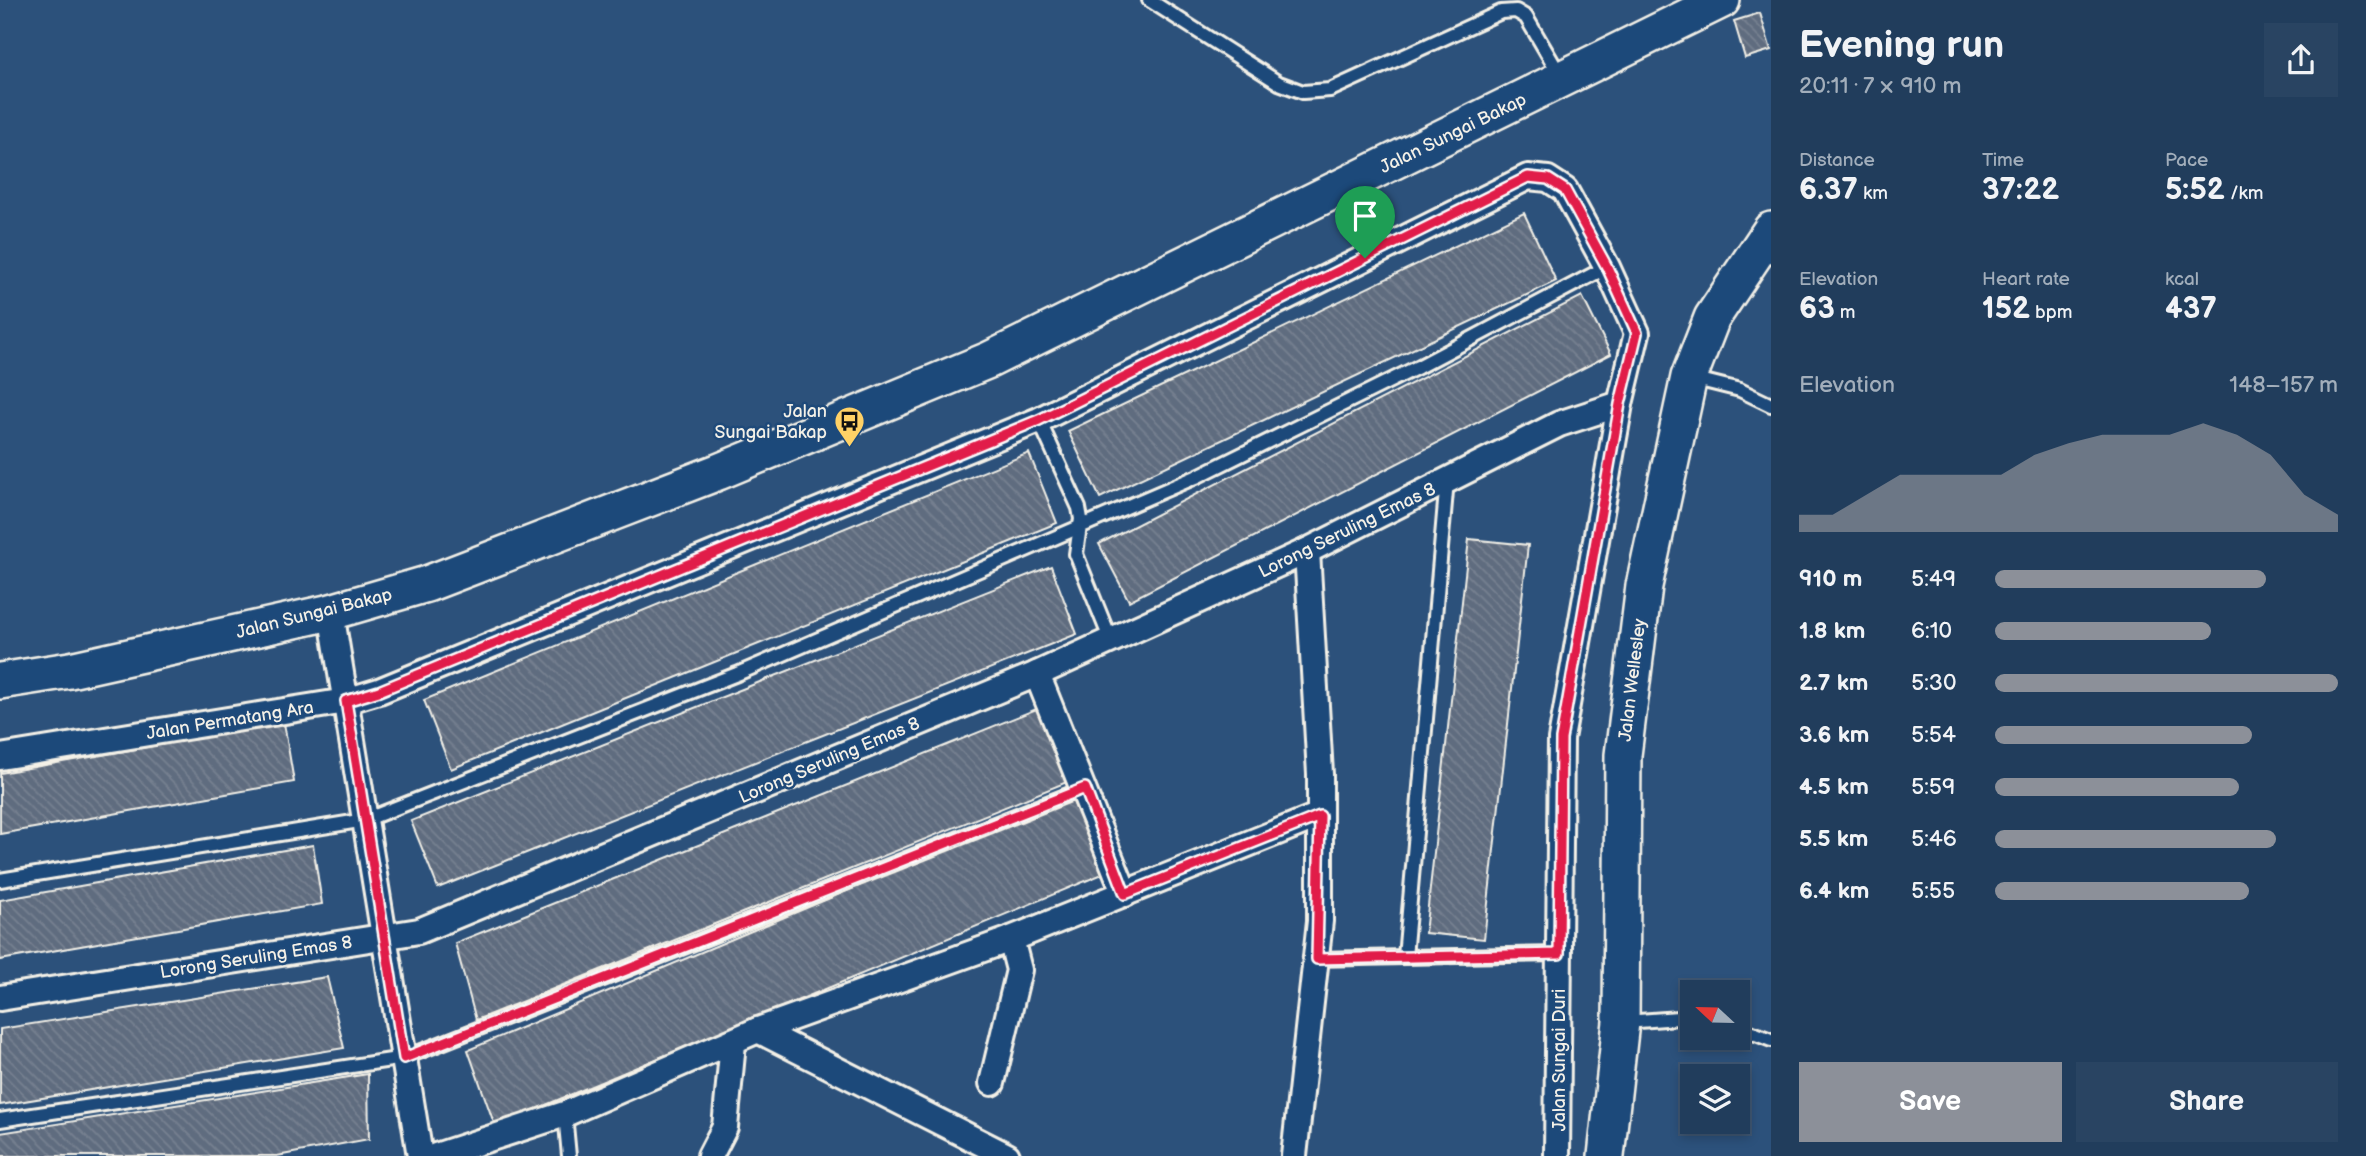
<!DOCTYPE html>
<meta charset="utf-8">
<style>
:root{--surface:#213d5c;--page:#294462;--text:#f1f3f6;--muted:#a2aebb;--line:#3e5672;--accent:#8c9099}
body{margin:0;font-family:"Balsamiq Sans",sans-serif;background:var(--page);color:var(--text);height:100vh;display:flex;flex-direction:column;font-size:26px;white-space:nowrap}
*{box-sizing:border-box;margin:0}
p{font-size:23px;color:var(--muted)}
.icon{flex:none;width:38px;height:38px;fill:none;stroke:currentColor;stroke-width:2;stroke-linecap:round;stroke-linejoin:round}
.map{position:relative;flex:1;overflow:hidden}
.drawer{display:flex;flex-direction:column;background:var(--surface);width:595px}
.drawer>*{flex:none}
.needle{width:46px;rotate:292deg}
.tools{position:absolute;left:1680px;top:980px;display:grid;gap:14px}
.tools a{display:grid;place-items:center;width:70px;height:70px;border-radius:0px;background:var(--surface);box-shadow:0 4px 10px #0003,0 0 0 2px var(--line);font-size:35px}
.pin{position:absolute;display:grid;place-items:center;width:60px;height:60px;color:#fff;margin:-72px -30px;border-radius:50% 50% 50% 0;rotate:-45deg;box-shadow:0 0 7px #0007}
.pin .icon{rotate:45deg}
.round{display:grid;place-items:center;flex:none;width:74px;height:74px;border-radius:0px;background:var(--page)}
.head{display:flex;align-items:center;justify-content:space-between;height:119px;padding:0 28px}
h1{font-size:38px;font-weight:700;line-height:52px}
.stats{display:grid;grid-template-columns:repeat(3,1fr);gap:10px;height:119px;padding:7px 28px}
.stats div{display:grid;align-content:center}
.stats b{font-size:30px;font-weight:700}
.stats small{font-size:19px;font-weight:400}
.stats p{font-size:19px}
.chart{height:196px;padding:14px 28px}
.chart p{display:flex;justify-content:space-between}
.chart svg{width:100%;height:126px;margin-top:7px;fill:var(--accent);opacity:.7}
.button{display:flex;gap:14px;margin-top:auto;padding:14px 28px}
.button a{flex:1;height:80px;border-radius:0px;background:var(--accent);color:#fff;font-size:28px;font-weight:700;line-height:80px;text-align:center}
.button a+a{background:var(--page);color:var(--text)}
ul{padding:0 28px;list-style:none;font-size:23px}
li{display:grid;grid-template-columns:112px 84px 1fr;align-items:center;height:52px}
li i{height:18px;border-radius:9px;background:var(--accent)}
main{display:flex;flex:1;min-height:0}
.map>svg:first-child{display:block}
</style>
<main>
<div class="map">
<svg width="1771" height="1156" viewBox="0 0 1771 1156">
<defs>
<pattern id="building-back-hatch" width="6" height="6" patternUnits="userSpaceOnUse" patternTransform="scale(1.75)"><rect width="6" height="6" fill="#5f6c7f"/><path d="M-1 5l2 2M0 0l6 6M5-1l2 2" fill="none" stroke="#778191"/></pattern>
</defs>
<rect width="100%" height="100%" fill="#2c517b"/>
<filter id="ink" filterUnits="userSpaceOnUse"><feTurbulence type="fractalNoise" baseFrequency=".0143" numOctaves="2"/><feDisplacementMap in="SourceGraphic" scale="14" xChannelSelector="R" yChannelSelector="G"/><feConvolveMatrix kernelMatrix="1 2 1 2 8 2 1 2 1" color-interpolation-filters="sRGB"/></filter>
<g filter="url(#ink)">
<g fill="url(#building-back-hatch)" stroke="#f4f1e8" stroke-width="2">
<polygon points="1760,13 1771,50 1745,58 1734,21"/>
<polygon points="1524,213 1556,281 1100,498 1068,431"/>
<polygon points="1582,296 1611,354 1129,601 1099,544"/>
<polygon points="1029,453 1057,523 451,769 424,700"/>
<polygon points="1469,539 1528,545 1484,939 1425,933"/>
<polygon points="1051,566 1077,634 438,888 411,821"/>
<polygon points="1039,708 1067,782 476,1020 455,943"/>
<polygon points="284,723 294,782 0,834 0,773"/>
<polygon points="1071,797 1105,873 495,1126 468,1050"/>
<polygon points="313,845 322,904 0,960 0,900"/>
<polygon points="327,977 344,1048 0,1105 0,1029"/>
<polygon points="368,1074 369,1139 277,1156 0,1156 0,1133"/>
</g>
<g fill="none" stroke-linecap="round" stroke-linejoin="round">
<defs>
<g id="lane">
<polyline points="1149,0 1279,83 1303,92 1330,90 1501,12 1516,11 1526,17 1560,75"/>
<polyline points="1692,378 1740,390 1771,405"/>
<polyline points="1039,420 1079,508 1081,519 1076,554 1111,641"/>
<polyline points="1447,480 1405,957 1560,954"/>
<polyline points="0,880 365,820 737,674 1196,477 1418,367 1607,267"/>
<polyline points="1317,959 1405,957"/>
<polyline points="1625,1022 1692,1017"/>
<polyline points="1738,1027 1771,1040"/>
<polyline points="565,1114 569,1156"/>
<polyline points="0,1120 404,1058 1085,788"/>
</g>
<g id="street">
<polyline points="331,612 420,1156"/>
<polyline points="1037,674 1125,894"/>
<polyline points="0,757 346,701 379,691 1039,420 1528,177 1548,179 1565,190 1607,267 1637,333 1620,404 1561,739 1557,1156"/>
<polyline points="0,998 419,931 1037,674 1307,551 1559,424 1620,404"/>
<polyline points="758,1030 1007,1156"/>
<polyline points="992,1083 1019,970 1011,939"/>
<polyline points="436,1156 565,1114 758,1030 1011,939 1320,815"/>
<polyline points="710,1156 725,1127 733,1043"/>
<polyline points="1294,1156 1320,921 1320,774 1307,551"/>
</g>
<g id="secondary">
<polyline points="0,681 70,670 331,612 427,584 718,472 989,360 1722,0"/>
<polyline points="1606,1156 1621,1022 1623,755 1644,586 1689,377 1712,318 1771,230"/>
</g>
</defs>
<use href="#lane" stroke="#f4f1e8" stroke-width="18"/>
<use href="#street" stroke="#f4f1e8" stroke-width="30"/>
<use href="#secondary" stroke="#f4f1e8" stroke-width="40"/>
<use href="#lane" stroke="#1f4a7a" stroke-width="12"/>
<use href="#street" stroke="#1f4a7a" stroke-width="24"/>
<use href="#secondary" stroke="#1f4a7a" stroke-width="35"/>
</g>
</g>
<g fill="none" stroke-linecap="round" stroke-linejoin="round" filter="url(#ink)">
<defs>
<polygon id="route" points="1528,177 1548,179 1565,190 1607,267 1637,333 1620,404 1561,739 1559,954 1317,959 1320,816 1125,894 1085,788 404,1058 346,701 379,691 1039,420"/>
</defs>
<use href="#route" stroke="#fff" stroke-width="14"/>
<use href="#route" stroke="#e11d48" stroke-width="9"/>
</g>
<defs>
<symbol id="bus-pin" viewBox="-11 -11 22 30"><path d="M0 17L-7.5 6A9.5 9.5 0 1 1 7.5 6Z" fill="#ffd166" stroke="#1f4a7a"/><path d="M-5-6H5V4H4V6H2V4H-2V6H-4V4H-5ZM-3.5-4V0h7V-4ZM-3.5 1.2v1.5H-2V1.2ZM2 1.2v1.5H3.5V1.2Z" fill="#111"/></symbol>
</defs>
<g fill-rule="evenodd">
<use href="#bus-pin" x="832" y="404" width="35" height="47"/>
</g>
<g text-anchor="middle" stroke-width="5" stroke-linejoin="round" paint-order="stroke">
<g font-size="18" fill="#f4f1e8" stroke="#1f4a7a">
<text transform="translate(1453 133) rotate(-26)" y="6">Jalan Sungai Bakap</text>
<text transform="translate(1347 530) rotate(-26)" y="6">Lorong Seruling Emas 8</text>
<text transform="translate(314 613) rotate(-14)" y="6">Jalan Sungai Bakap</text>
<text transform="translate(1632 680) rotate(-83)" y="6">Jalan Wellesley</text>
<text transform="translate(230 720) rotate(-9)" y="6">Jalan Permatang Ara</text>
<text transform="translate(829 760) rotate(-23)" y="6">Lorong Seruling Emas 8</text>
<text transform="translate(256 957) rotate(-9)" y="6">Lorong Seruling Emas 8</text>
<text transform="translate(1559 1060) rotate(-90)" y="6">Jalan Sungai Duri</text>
</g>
<g font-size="18" fill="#f4f1e8" stroke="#1f4a7a" text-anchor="end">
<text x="827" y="417">Jalan<tspan x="827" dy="21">Sungai Bakap</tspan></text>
</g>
</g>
</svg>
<div class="tools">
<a><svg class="needle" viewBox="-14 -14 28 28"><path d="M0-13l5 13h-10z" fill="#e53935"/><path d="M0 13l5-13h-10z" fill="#a2aebb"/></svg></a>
<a><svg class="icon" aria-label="layers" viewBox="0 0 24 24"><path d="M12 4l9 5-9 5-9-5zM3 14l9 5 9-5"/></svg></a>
</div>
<div class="pin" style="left:1365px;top:258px;background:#1e9e55"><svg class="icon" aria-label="arrive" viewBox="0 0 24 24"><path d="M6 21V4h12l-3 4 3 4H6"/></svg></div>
</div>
<section class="drawer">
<div class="head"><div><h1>Evening run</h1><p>20:11 · 7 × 910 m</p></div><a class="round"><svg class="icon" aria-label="share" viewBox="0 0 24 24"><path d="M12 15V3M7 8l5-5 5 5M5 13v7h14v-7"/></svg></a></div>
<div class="stats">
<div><p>Distance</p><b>6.37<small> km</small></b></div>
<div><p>Time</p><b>37:22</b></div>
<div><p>Pace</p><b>5:52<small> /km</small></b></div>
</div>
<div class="stats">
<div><p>Elevation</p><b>63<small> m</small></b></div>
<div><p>Heart rate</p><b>152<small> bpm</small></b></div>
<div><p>kcal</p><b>437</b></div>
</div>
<div class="chart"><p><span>Elevation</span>148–157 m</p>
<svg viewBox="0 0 160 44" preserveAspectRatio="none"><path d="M0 44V38L10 38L20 31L30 24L40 24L50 24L60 24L70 17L80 13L90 10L100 10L110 10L120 6L130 10L140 17L150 31L160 38V44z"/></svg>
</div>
<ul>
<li><b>910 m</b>5:49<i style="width:79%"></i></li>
<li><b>1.8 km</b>6:10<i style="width:63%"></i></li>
<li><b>2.7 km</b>5:30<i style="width:100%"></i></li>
<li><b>3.6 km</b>5:54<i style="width:75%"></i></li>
<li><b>4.5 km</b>5:59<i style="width:71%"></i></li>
<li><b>5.5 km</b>5:46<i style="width:82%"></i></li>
<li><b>6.4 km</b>5:55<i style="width:74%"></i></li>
</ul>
<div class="button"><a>Save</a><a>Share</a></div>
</section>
</main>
